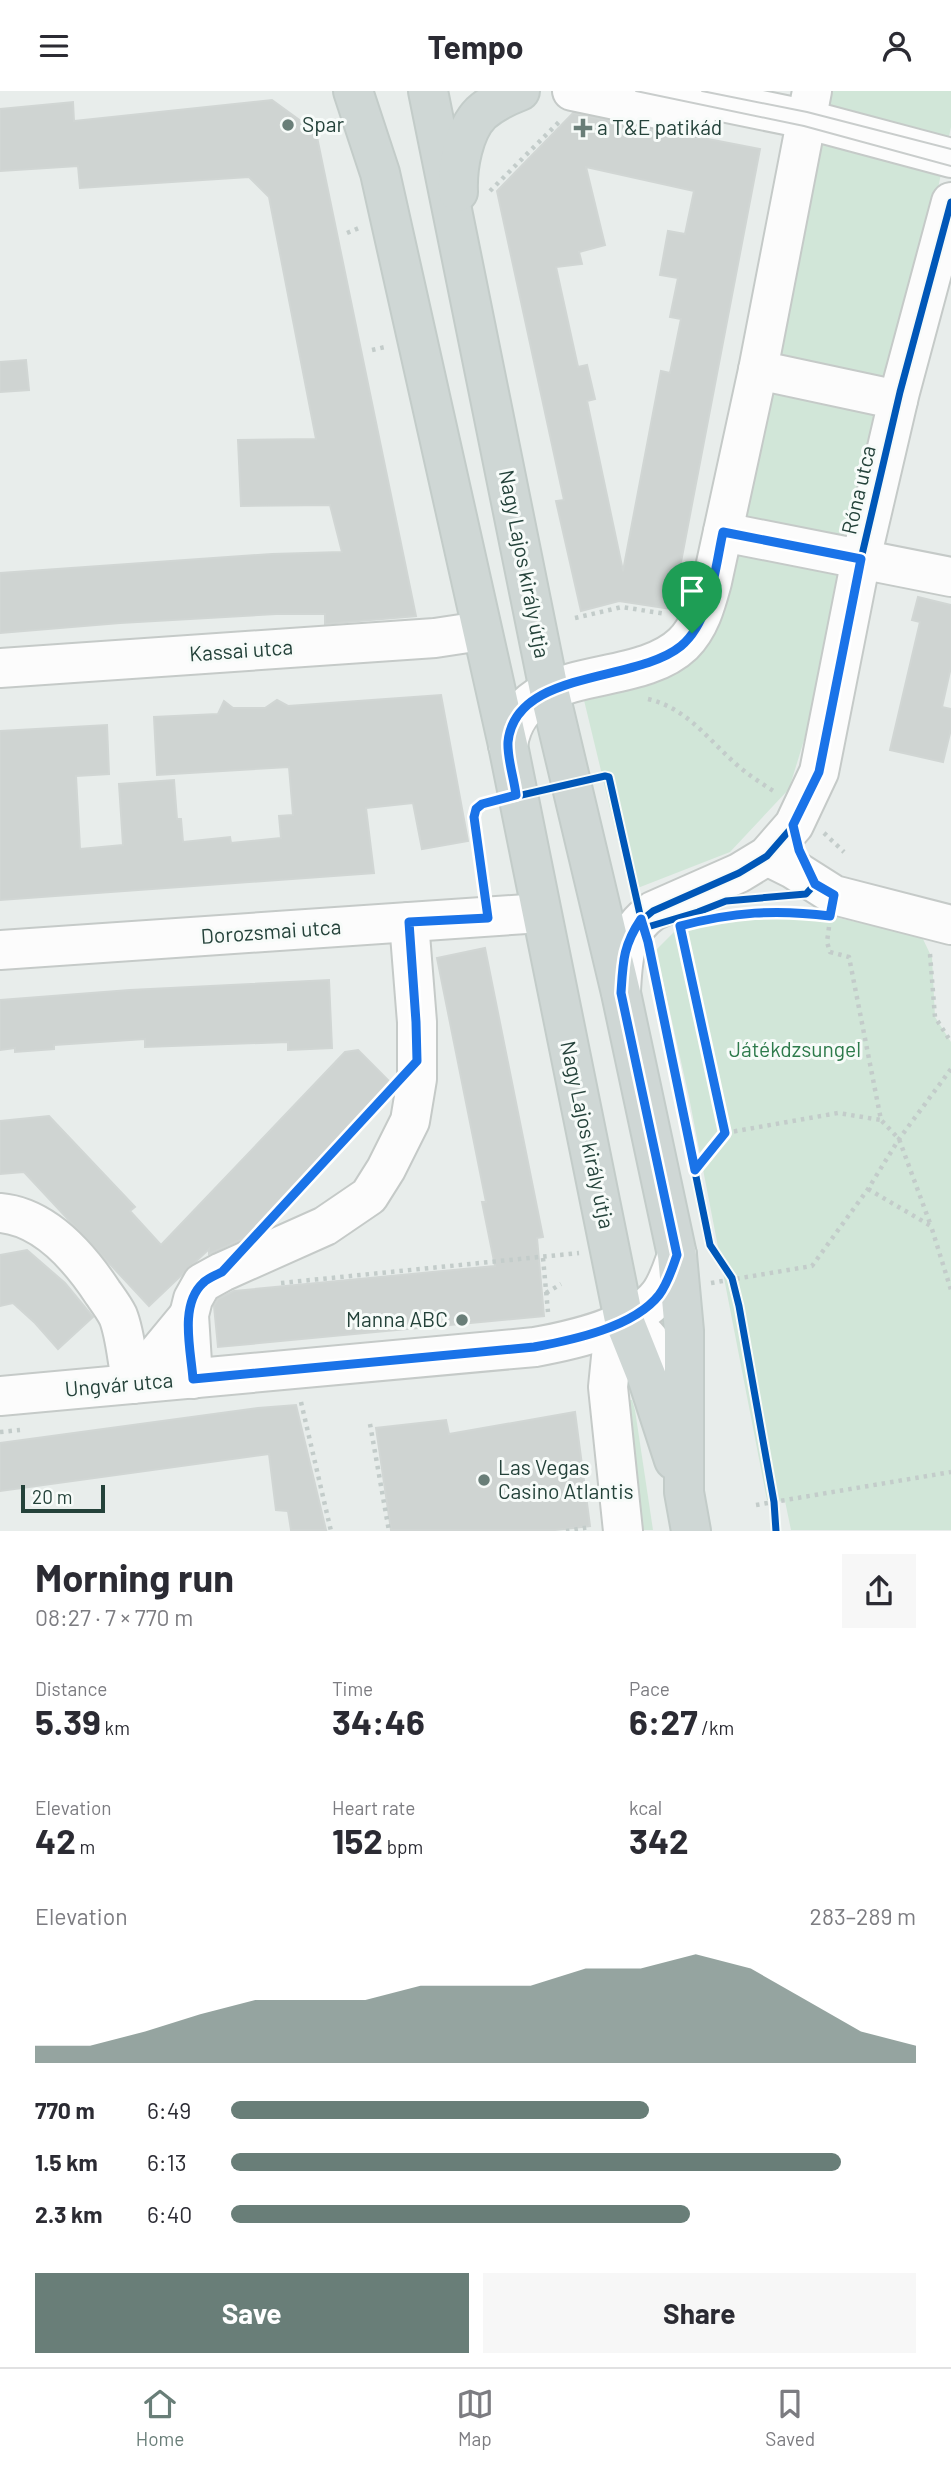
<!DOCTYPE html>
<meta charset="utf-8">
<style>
:root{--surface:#fff;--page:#f7f7f7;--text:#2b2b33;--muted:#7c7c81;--line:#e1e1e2;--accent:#697e78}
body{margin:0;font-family:Barlow,sans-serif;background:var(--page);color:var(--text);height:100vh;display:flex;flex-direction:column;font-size:26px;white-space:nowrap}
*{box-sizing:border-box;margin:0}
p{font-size:23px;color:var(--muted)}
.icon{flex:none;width:38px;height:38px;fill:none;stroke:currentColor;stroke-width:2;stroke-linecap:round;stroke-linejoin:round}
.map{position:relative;height:1440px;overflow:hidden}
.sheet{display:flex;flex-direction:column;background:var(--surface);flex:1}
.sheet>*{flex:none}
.scale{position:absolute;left:21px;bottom:18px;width:84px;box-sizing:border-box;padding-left:7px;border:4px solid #24423a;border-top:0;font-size:19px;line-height:24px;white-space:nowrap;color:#24423a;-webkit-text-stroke:5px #f7fbf9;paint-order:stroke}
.pin{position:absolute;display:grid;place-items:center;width:60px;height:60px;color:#fff;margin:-72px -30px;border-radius:50% 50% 50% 0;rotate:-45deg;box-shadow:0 0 7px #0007}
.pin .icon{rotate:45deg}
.round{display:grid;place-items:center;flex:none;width:74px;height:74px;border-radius:0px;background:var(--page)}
.summary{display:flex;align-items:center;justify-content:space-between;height:119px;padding:0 35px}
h1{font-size:38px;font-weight:700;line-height:52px}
.figures{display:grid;grid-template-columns:repeat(3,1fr);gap:10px;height:119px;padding:7px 35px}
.figures div{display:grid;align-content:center}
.figures b{font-size:35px;font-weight:700}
.figures small{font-size:19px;font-weight:400}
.figures p{font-size:19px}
.chart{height:196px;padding:14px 35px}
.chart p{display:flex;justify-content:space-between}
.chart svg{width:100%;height:126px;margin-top:7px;fill:var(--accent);opacity:.7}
.action{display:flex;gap:14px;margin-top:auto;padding:14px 35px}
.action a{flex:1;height:80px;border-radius:0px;background:var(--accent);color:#fff;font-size:28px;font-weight:700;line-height:80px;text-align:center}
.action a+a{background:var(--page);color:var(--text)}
ul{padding:0 35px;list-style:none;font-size:23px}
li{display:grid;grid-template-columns:112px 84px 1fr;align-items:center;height:52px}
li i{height:18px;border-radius:9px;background:var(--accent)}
header{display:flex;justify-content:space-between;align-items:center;height:91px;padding:0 35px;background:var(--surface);font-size:32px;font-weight:700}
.dock{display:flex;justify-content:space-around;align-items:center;height:98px;border-top:2px solid var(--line);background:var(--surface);font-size:19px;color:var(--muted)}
.dock a{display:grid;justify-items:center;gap:4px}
.dock .on{color:var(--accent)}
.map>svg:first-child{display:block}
</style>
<header><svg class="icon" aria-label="menu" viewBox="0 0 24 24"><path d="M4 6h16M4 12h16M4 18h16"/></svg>Tempo<svg class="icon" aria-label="person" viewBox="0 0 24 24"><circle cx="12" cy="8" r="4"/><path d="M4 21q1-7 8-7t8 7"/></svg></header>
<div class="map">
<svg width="951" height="1440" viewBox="0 0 951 1440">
<rect width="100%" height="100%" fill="#e8edeb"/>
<g fill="#d1e6d8">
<polygon points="820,0 951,0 951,36 859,470 789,698 730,761 630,800 583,605 698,561"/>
<polygon points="793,820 830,825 922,846 932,867 935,926 951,951 951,1439 791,1439 785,1410 774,1411 767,1409 689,1006 656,859 680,835 720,824"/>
<polygon points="627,1309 632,1309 635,1319 653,1439 640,1439"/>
</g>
<g fill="#cfd4d2" stroke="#d1d6d4" stroke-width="2" fill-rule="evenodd">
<polygon points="272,9 316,41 416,525 325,533 325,523 276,523 120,532 0,542 0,482 272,463 342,461 330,414 241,415 238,349 316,348 269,106 249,86 80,97 78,75 0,80 0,18 73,11 74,30"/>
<path d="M573,22L692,47H703L760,58L672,518L619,510L581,520L556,410L564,409L497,100ZM586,76L694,100L685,143L668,140L660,184L678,187L670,226L681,228L670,282L661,280L623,480L587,310L595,308L587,274L578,276L556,176L582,173L579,161L605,154Z"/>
<polygon points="26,269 29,299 0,301 0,271"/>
<polygon points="918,506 951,514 951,576 942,616 951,618 951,638 943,671 890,659 920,531 912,529"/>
<polygon points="441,604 468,750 422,758 413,712 366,717 374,782 0,809 0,640 107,634 109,683 76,685 80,758 123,754 119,693 174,689 177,728 181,728 183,751 230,746 231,752 281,747 279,725 293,724 289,676 157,684 154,626 218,623 224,610 233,617 265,617 277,609 288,615"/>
<polygon points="485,857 543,1146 537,1147 544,1225 218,1256 214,1215 218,1208 234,1200 495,1175 482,1111 486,1111 437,867"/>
<polygon points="329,889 332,957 288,959 288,951 145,956 145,948 54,954 54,958 15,961 15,957 0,959 0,909 130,899"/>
<polygon points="358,959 390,991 357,1031 247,1146 209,1163 209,1158 149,1215 24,1081 0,1083 0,1030 49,1025 135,1116 130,1120 161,1154 345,961"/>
<polygon points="27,1159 65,1192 93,1226 58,1258 35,1232 13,1212 0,1215 0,1164"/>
<polygon points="296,1314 326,1439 291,1439 288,1420 276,1419 269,1363 0,1400 0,1352 258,1317"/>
<polygon points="575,1321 590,1435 555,1439 391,1439 376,1337 446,1329 449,1343"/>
</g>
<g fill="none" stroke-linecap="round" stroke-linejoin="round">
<defs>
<g id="minor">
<polyline points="572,0 696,26"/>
<polyline points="668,0 805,28 951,67"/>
<polyline points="758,279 898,309"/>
<polyline points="723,441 951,486"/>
<polyline points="0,577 435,547 481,540"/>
<path d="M508,654C521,569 634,600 683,553C700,536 706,513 712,491L758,279L812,0"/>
<polyline points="767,765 793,778 834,804 951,834"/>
<polyline points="0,859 541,822"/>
<path d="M621,900C623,866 623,841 653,820L739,782L767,765L794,734L819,681L861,468L900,301L951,111"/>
<path d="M0,1122C45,1126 80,1167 103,1202C108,1209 114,1217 118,1225C126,1245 127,1272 132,1293"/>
<path d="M624,1229C662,1248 672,1288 676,1327"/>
<polyline points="193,1288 189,1224 193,1208 202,1192 222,1181 325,1135 369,1105 386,1078 410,1030 417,988 417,931 409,831"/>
<polyline points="132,1293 189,1224"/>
<path d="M0,1305L535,1256C573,1249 634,1236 659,1204C668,1192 672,1178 677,1164"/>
<polyline points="623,1440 608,1296 612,1256 624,1229"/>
</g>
<g id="major">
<polyline points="353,0 380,82 508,654 624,1229 648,1289 674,1369"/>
<polyline points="428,0 549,599 621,902 677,1164 684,1240 684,1401 691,1440"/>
<path d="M458,101C457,77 463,40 481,22C491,13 507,5 520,0"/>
</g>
</defs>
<use href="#minor" stroke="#c5cac8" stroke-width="42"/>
<use href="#major" stroke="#c3ccc9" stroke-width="42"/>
<g stroke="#c3ccca" stroke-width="4.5" stroke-dasharray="3.5 5" stroke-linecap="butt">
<polyline points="490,100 560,30"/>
<polyline points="347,142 359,137"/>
<polyline points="372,259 385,256"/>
<polyline points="575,527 622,516 666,523"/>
<path d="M648,608C690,618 711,653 743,679C753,687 764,694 775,701"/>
<polyline points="824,742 844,761"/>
<polyline points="731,824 796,820"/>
<polyline points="829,836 827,851 830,861 849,866 881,1029 899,1048 931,1135"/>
<polyline points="682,843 725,1042"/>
<polyline points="930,863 935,926 951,951"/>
<polyline points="693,1081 725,1042 838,1022 881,1029"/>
<polyline points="868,1098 931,1135 951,1199"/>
<polyline points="281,1117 378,1014"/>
<polyline points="543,1167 548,1221"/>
<polyline points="281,1192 579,1162"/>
<polyline points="711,1192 812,1175 868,1098 899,1048 951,978"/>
<polyline points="546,1202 561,1193"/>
<polyline points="301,1311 331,1440"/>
<polyline points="370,1333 389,1440"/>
<polyline points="0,1341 20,1339"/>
<polyline points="756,1414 951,1381"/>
<polyline points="566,1440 590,1436"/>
</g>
<use href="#minor" stroke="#fcfcfc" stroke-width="38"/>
<use href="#major" stroke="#cfd7d5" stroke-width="38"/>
<g stroke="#c9cdcc" stroke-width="2">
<polyline points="636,0 804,35 951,75"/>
<polyline points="702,0 807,21 951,58"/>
</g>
<defs>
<g id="cycleway">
<polyline points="488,827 474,726 476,718 482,713 605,685 609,686 641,828 648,851 710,1154 732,1187 739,1215 774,1411 776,1440"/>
<polyline points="644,837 698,821 726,810 806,803 815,793"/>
<path d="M621,902C623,867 623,842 653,820L739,782L767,765L794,734L819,681L861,468L900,301L951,111"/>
</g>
</defs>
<use href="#cycleway" stroke="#f7fbf9" stroke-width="11"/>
<use href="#cycleway" stroke="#0057b8" stroke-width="7"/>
</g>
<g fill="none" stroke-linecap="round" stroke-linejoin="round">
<defs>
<path id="route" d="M723,441L861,468L819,681L793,734L799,759L815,793L834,804L830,825C776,818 733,821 680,835L725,1042L695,1079L648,851L641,828C623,855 623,870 621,902L677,1164C672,1178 668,1192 659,1204C634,1236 573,1249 534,1256L193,1288C191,1260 179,1214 203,1192C208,1187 216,1184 222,1181L417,970L416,931L409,831L488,827L474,726L476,718L482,713L516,704C514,687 507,667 508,651C515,578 636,592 681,555C711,530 715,477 723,441Z"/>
</defs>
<use href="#route" stroke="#fff" stroke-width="14"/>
<use href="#route" stroke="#1a73e8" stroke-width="9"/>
</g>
<g fill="#697e78" stroke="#f7fbf9" stroke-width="2.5">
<circle cx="288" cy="34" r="7"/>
<path d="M579.5 26.5h7v7h7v7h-7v7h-7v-7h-7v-7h7z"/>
<circle cx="462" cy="1229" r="7"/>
<circle cx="484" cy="1389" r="7"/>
</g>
<g text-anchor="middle" stroke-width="6" stroke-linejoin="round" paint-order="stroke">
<g font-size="21" fill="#24423a" stroke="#f7fbf9" text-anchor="start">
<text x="302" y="41">Spar</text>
<text x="597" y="44">a T&amp;E patikád</text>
<text x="448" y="1236" text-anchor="end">Manna ABC</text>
<text x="498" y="1384">Las Vegas<tspan x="498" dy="24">Casino Atlantis</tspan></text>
</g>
<g font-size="21" fill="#24423a" stroke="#f7fbf9">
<text transform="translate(859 399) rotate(-77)" y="7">Róna utca</text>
<text transform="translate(524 473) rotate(79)" y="7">Nagy Lajos király útja</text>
<text transform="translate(241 560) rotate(-4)" y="7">Kassai utca</text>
<text transform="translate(271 841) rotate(-4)" y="7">Dorozsmai utca</text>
<text transform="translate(587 1044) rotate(78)" y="7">Nagy Lajos király útja</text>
<text transform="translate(119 1294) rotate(-5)" y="7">Ungvár utca</text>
</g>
<g font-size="21" fill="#2d7a4b" stroke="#f7fbf9">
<text x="795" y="966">Játékdzsungel</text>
</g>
</g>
</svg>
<div class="scale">20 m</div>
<div class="pin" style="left:692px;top:542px;background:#1e9e55"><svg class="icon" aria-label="arrive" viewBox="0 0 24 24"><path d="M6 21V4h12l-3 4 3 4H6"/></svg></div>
</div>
<section class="sheet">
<div class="summary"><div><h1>Morning run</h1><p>08:27 · 7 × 770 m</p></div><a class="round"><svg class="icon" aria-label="share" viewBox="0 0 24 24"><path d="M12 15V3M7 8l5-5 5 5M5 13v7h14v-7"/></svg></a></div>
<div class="figures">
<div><p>Distance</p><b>5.39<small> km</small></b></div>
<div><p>Time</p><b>34:46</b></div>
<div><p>Pace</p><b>6:27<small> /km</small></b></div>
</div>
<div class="figures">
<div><p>Elevation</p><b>42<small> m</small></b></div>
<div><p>Heart rate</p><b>152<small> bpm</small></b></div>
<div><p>kcal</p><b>342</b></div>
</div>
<div class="chart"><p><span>Elevation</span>283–289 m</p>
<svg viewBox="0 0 160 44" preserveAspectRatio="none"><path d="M0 44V38L10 38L20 33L30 27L40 22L50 22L60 22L70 17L80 17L90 17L100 11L110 11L120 6L130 11L140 22L150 33L160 38V44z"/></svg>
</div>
<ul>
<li><b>770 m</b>6:49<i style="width:61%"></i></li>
<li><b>1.5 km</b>6:13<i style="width:89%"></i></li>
<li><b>2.3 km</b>6:40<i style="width:67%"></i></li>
</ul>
<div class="action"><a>Save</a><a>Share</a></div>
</section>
<nav class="dock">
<a class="on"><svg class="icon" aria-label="home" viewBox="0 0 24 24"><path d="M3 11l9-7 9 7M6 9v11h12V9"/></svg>Home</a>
<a><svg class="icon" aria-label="map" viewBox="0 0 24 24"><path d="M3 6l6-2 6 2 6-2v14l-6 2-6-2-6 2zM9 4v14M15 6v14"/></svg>Map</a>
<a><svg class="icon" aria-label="saved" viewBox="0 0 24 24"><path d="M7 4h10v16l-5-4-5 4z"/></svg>Saved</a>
</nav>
